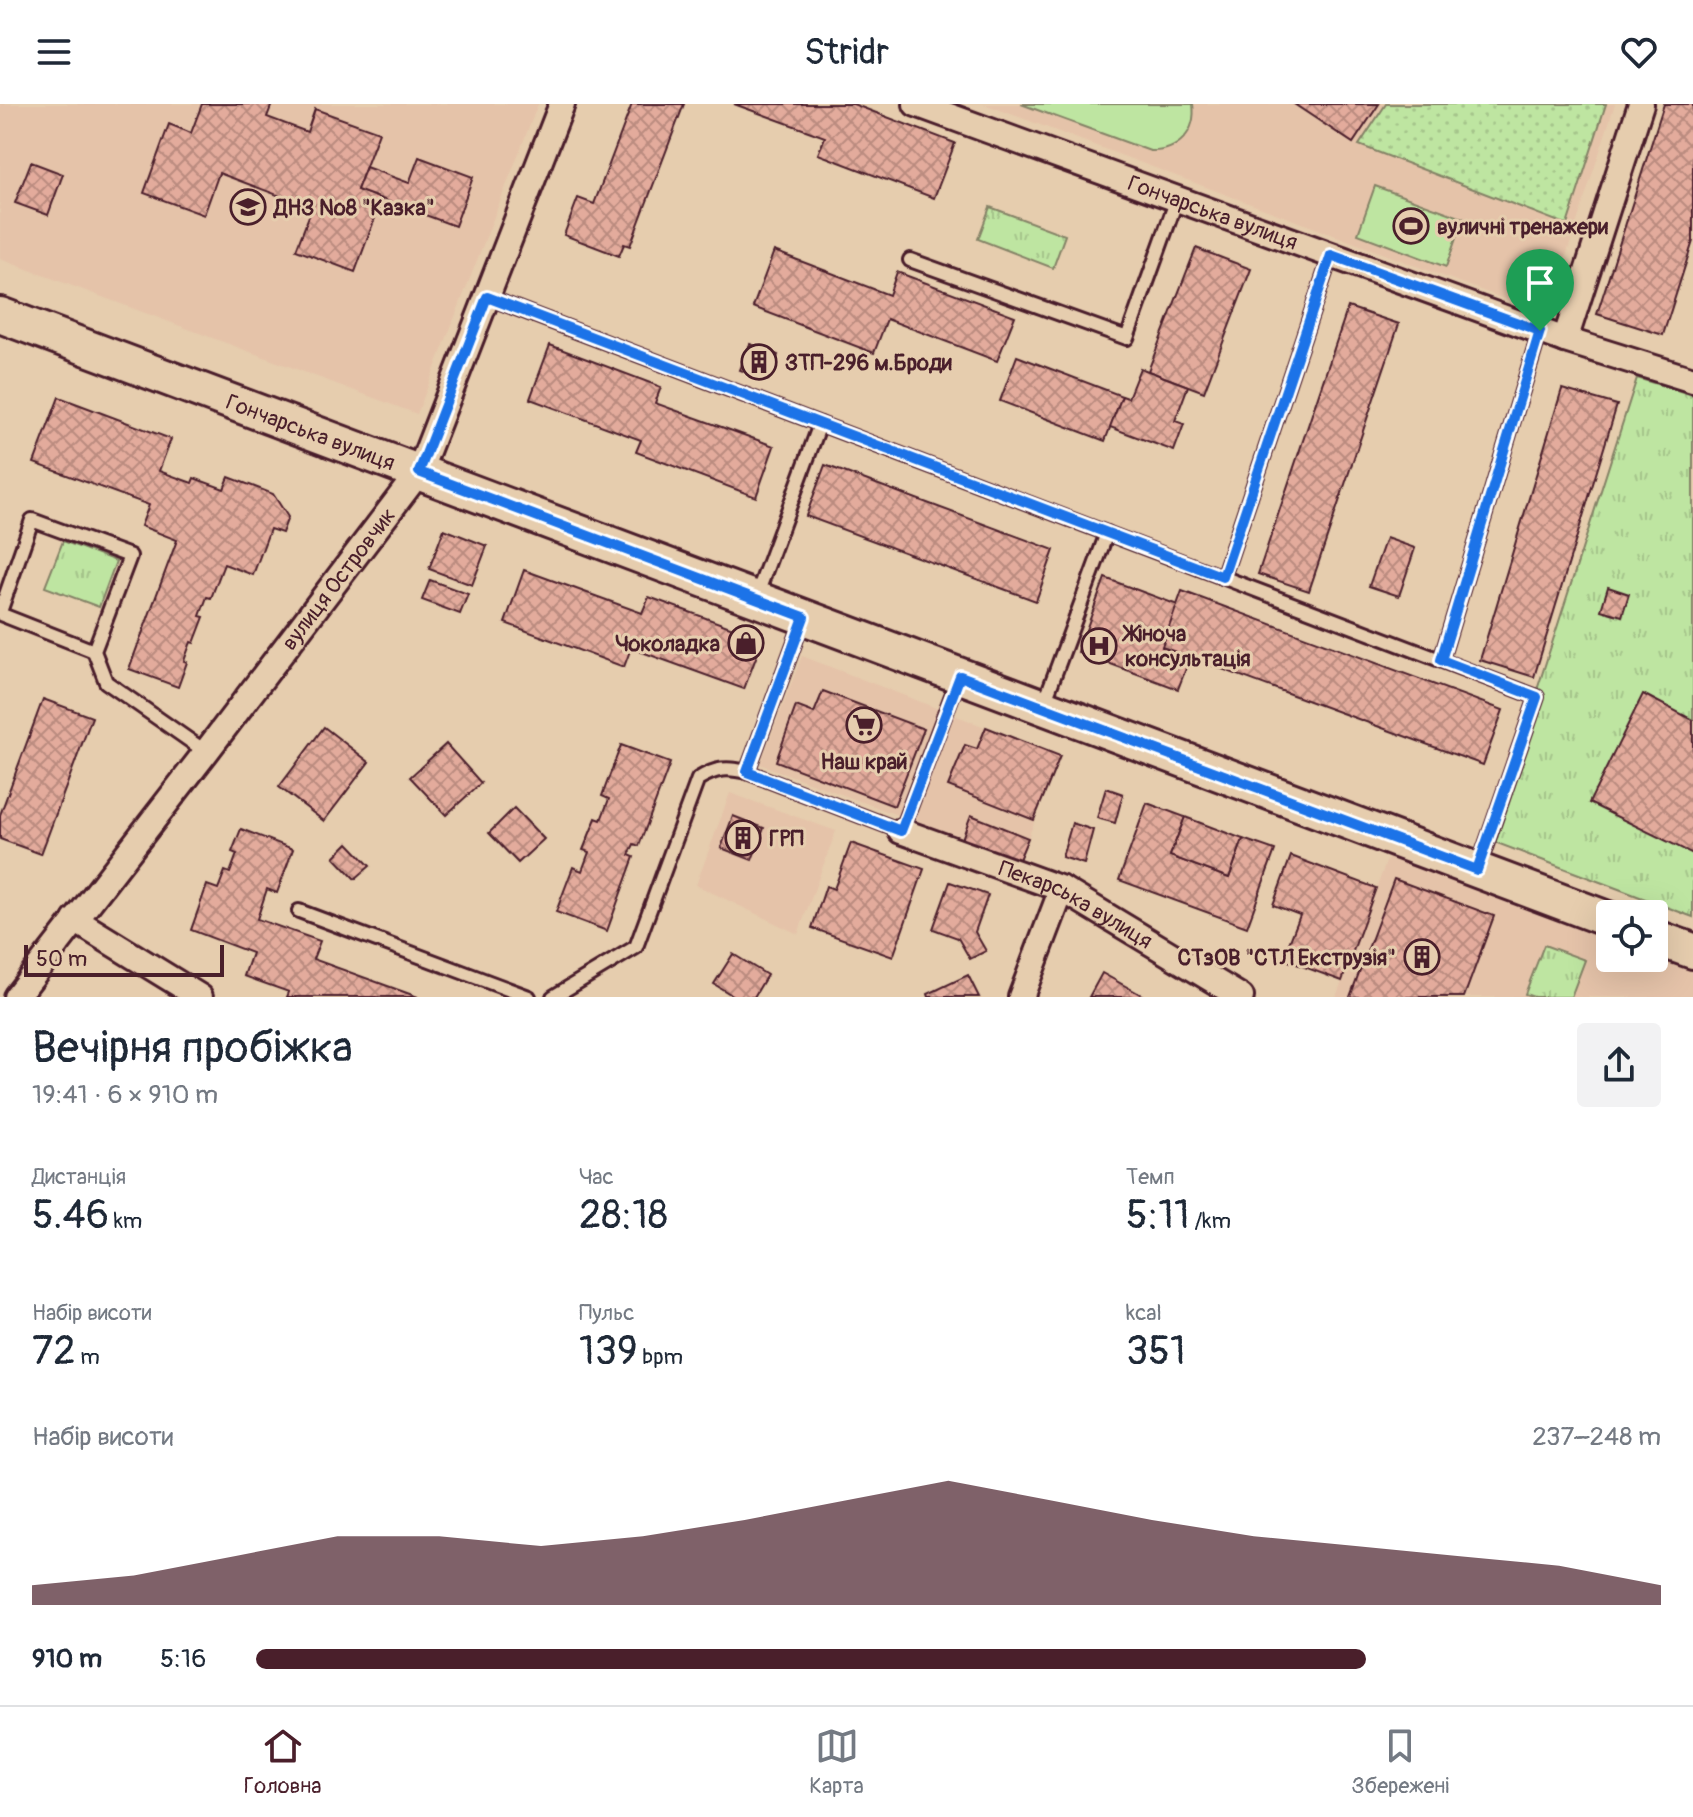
<!DOCTYPE html>
<html lang="uk">
<meta charset="utf-8">
<style>
:root{--surface:#fff;--page:#f2f2f3;--text:#1f2937;--muted:#747a83;--line:#e0e1e3;--accent:#4a1f2b}
body{margin:0;font-family:Pangolin,sans-serif;background:var(--page);color:var(--text);height:100vh;display:flex;flex-direction:column;font-size:30px;white-space:nowrap}
*{box-sizing:border-box;margin:0}
p{font-size:26px;color:var(--muted)}
.icon{flex:none;width:44px;height:44px;fill:none;stroke:currentColor;stroke-width:2;stroke-linecap:round;stroke-linejoin:round}
.map{position:relative;height:893px;overflow:hidden}
.sheet{display:flex;flex-direction:column;background:var(--surface);flex:1}
.sheet>*{flex:none}
.buttons{position:absolute;left:1596px;top:796px;display:grid;gap:16px}
.buttons a{display:grid;place-items:center;width:72px;height:72px;border-radius:8px;background:var(--surface);box-shadow:0 8px 32px #0002;font-size:40px}
.scale{position:absolute;left:24px;bottom:20px;width:200px;box-sizing:border-box;padding-left:8px;border:4px solid #4a1f2b;border-top:0;font-size:22px;line-height:28px;white-space:nowrap;color:#4a1f2b;-webkit-text-stroke:6px #e6cdae;paint-order:stroke}
.pin{position:absolute;display:grid;place-items:center;width:68px;height:68px;color:#fff;margin:-82px -34px;border-radius:50% 50% 50% 0;rotate:-45deg;box-shadow:0 0 8px #0007}
.pin .icon{rotate:45deg}
.round{display:grid;place-items:center;flex:none;width:84px;height:84px;border-radius:8px;background:var(--page)}
.headline{display:flex;align-items:center;justify-content:space-between;height:136px;padding:0 32px}
h1{font-size:44px;font-weight:600;line-height:60px}
.stats{display:grid;grid-template-columns:repeat(3,1fr);gap:12px;height:136px;padding:8px 32px}
.stats div{display:grid;align-content:center}
.stats b{font-size:40px;font-weight:600}
.stats small{font-size:22px;font-weight:400}
.stats p{font-size:22px}
.chart{height:224px;padding:16px 32px}
.chart p{display:flex;justify-content:space-between}
.chart svg{width:100%;height:144px;margin-top:8px;fill:var(--accent);opacity:.7}
ul{padding:0 32px;list-style:none;font-size:26px}
li{display:grid;grid-template-columns:128px 96px 1fr;align-items:center;height:60px}
li i{height:20px;border-radius:10px;background:var(--accent)}
header{display:flex;justify-content:space-between;align-items:center;height:104px;padding:0 32px;background:var(--surface);font-size:36px;font-weight:600}
.menu{display:flex;justify-content:space-around;align-items:center;height:112px;border-top:2px solid var(--line);background:var(--surface);font-size:22px;color:var(--muted)}
.menu a{display:grid;justify-items:center;gap:4px}
.menu .active{color:var(--accent)}
.map>svg:first-child{display:block}
</style>
<header><svg class="icon" aria-label="menu" viewBox="0 0 24 24"><path d="M4 6h16M4 12h16M4 18h16"/></svg>Stridr<svg class="icon" aria-label="heart" viewBox="0 0 24 24"><path d="M12 20l-8-8c-3-5 5-10 8-4 3-6 11-1 8 4z"/></svg></header>
<div class="map">
<svg width="1693" height="893" viewBox="0 0 1693 893">
<defs>
<pattern id="grass-tufts" width="24" height="20" patternUnits="userSpaceOnUse" patternTransform="scale(2)"><rect width="24" height="20" fill="#bee5a1"/><path d="M3 7l-1-3M5 7V3M7 7l1-3M15 17l-1-3M17 17v-4M19 17l1-3" fill="none" stroke="#a5c48b"/></pattern>
<pattern id="garden-dots" width="8" height="8" patternUnits="userSpaceOnUse" patternTransform="scale(2)"><rect width="8" height="8" fill="#bee5a1"/><path d="M2 2h.1M6 6h.1" fill="none" stroke="#a5c48b" stroke-width="1.8" stroke-linecap="round"/></pattern>
<pattern id="building-cross-hatch" width="8" height="8" patternUnits="userSpaceOnUse" patternTransform="scale(2)"><rect width="8" height="8" fill="#e3ab9c"/><path d="M0 0l8 8M0 8l8-8" fill="none" stroke="#ba8b7f"/></pattern>
</defs>
<rect width="100%" height="100%" fill="#e6cdae"/>
<filter id="ink" filterUnits="userSpaceOnUse"><feTurbulence type="fractalNoise" baseFrequency=".0125" numOctaves="2"/><feDisplacementMap in="SourceGraphic" scale="16" xChannelSelector="R" yChannelSelector="G"/><feConvolveMatrix kernelMatrix="1 2 1 2 8 2 1 2 1" color-interpolation-filters="sRGB"/></filter>
<g filter="url(#ink)">
<g fill="#e5c3a9">
<polygon points="0,0 538,0 417,310 0,155"/>
<polygon points="984,0 1615,0 1547,211"/>
<polygon points="802,552 1060,652 1028,734 972,712 962,735 760,660"/>
<polygon points="730,689 836,727 798,830 696,781"/>
<polygon points="1388,753 1610,835 1610,854 1654,854 1654,851 1693,866 1693,893 1336,893"/>
</g>
<g fill="url(#grass-tufts)" stroke="#848266" stroke-width="2">
<polygon points="990,103 1065,131 1053,164 978,135"/>
<polygon points="1637,274 1693,291 1693,813 1489,736"/>
<polygon points="63,437 116,457 99,503 45,483"/>
<polygon points="1544,841 1585,856 1571,893 1534,893 1525,890"/>
</g>
<polygon fill="url(#garden-dots)" stroke="#848266" stroke-width="2" points="1386,0 1606,0 1567,121 1359,41"/>
<g fill="#bee5a1" stroke="#848266" stroke-width="2">
<path d="M1021,0H1193C1197,28 1178,48 1150,47Z"/>
<polygon points="1375,82 1463,114 1446,163 1358,130"/>
</g>
<g fill="url(#building-cross-hatch)" stroke="#4a1f2b" stroke-width="2">
<polygon points="202,0 272,0 267,13 307,28 315,5 379,28 357,86 382,95 355,168 296,146 312,104 219,69 204,111 144,89 169,20 191,29"/>
<polygon points="632,0 684,0 630,142 624,140 619,152 564,131 578,94 594,100"/>
<polygon points="734,0 853,0 955,39 934,94 818,50 825,33"/>
<polygon points="1294,0 1379,0 1353,39"/>
<polygon points="1664,0 1693,0 1693,137 1663,231 1597,210"/>
<polygon points="419,53 473,73 455,122 357,86 366,63 409,79"/>
<polygon points="31,58 63,70 48,111 15,99"/>
<polygon points="1196,144 1251,165 1204,288 1148,267"/>
<polygon points="774,147 889,191 897,168 1015,212 997,257 887,215 874,249 753,203"/>
<polygon points="1348,203 1399,220 1309,487 1258,470"/>
<polygon points="750,240 778,251 768,276 740,266"/>
<polygon points="550,241 661,283 655,299 774,342 756,393 636,348 641,336 530,295"/>
<polygon points="1017,252 1122,292 1105,337 1000,297"/>
<polygon points="1140,264 1188,282 1175,317 1184,320 1174,347 1110,323 1122,292 1128,294"/>
<polygon points="1562,285 1617,301 1534,573 1480,556"/>
<polygon points="59,293 171,335 159,367 192,379 194,374 224,385 229,373 273,390 288,413 282,429 270,425 253,471 224,460 211,494 207,493 200,512 204,513 194,539 191,538 184,557 187,558 178,583 129,565 177,436 141,422 149,401 34,359"/>
<polygon points="825,361 1054,446 1036,497 806,412"/>
<polygon points="444,425 487,442 472,481 429,465"/>
<polygon points="1386,434 1415,444 1399,492 1369,482"/>
<polygon points="524,466 642,509 649,493 763,535 744,585 631,544 624,563 505,519"/>
<polygon points="1105,474 1178,501 1162,543 1190,554 1178,585 1078,548"/>
<polygon points="430,476 468,490 460,510 422,496"/>
<polygon points="1608,483 1629,490 1622,512 1601,506"/>
<polygon points="1182,487 1503,606 1483,661 1162,543"/>
<polygon points="823,587 924,625 894,702 776,657 796,602 814,609"/>
<polygon points="1643,590 1693,616 1693,750 1589,699"/>
<polygon points="43,595 92,613 41,750 0,735 0,711"/>
<polygon points="324,623 369,658 324,717 279,683"/>
<polygon points="986,623 1060,652 1034,716 948,682 965,641 977,645"/>
<polygon points="446,640 481,679 446,711 410,673"/>
<polygon points="621,641 670,659 639,742 634,740 629,751 634,753 607,827 556,808 573,763 582,767 589,748 583,746 596,714 601,716 609,695 602,692"/>
<polygon points="1106,684 1123,690 1115,719 1097,714"/>
<polygon points="1147,699 1185,713 1170,752 1229,774 1243,735 1275,746 1247,823 1119,776"/>
<polygon points="514,704 544,735 518,759 489,729"/>
<polygon points="971,711 1028,734 1018,758 962,735"/>
<polygon points="733,712 764,724 752,756 721,744"/>
<polygon points="1185,713 1243,735 1229,774 1170,752"/>
<polygon points="1072,719 1093,726 1084,760 1062,753"/>
<polygon points="241,725 293,745 277,789 267,785 257,815 320,837 313,855 418,893 287,893 289,888 244,872 252,849 191,826 207,781 218,785 225,767 230,769 237,750 232,748"/>
<polygon points="348,739 370,762 355,775 334,753"/>
<polygon points="851,739 924,765 893,853 812,824 826,782 834,785"/>
<polygon points="1291,752 1376,784 1342,877 1283,855 1300,811 1273,801"/>
<polygon points="1394,775 1494,812 1464,893 1350,893"/>
<polygon points="950,778 988,791 975,828 986,847 970,855 958,834 933,825"/>
<polygon points="733,850 767,871 754,893 735,893 714,880"/>
<polygon points="1102,869 1145,893 1089,893"/>
<polygon points="968,871 979,893 929,893 928,890"/>
</g>
<g fill="none" stroke-linecap="round" stroke-linejoin="round">
<defs>
<g id="lane">
<polyline points="910,156 1127,234 1177,95"/>
<polyline points="487,193 1537,593 1478,764"/>
<polyline points="1223,473 1331,151"/>
<polyline points="756,493 820,320"/>
<polyline points="0,508 32,416 130,452 94,547 106,578 206,648"/>
<polyline points="0,510 94,547"/>
<polyline points="1441,556 1540,227"/>
<polyline points="1043,602 1107,429"/>
<polyline points="747,668 804,513"/>
<polyline points="299,807 529,893"/>
<path d="M553,893L636,843L698,675C716,664 727,663 747,668L901,727L959,573"/>
</g>
<g id="street">
<path id="s1" d="M916,0L1565,236L1693,276"/>
<polyline points="1565,236 1641,0"/>
<path id="s2" d="M901,727L1062,785L1241,893"/>
<polyline points="75,816 200,893"/>
<path id="s3" d="M16,893L206,648L419,368L562,0"/>
<polyline points="1021,893 1062,785"/>
</g>
<g id="secondary">
<path id="s4" d="M0,211L1610,816"/>
<polyline points="1654,833 1693,847"/>
</g>
</defs>
<use href="#lane" stroke="#4a1f2b" stroke-width="18"/>
<use href="#street" stroke="#4a1f2b" stroke-width="30"/>
<use href="#secondary" stroke="#4a1f2b" stroke-width="40"/>
<use href="#lane" stroke="#e6cdae" stroke-width="12"/>
<use href="#street" stroke="#e6cdae" stroke-width="24"/>
<use href="#secondary" stroke="#e6cdae" stroke-width="34"/>
</g>
</g>
<g fill="none" stroke-linecap="round" stroke-linejoin="round" filter="url(#ink)">
<defs>
<polygon id="route" points="1331,151 1540,227 1441,556 1537,593 1477,766 960,572 901,727 747,668 804,513 419,368 487,193 1223,473"/>
</defs>
<use href="#route" stroke="#fff" stroke-width="16"/>
<use href="#route" stroke="#1a73e8" stroke-width="10"/>
</g>
<defs>
<symbol id="school-ring" viewBox="-11 -11 22 22"><circle r="9.5" fill="#e6cdae" stroke="#4a1f2b" stroke-width="1.5"/><path d="M0-5L7-2L0 1L-7-2ZM-4 1L0 2.5L4 1V4Q0 6-4 4Z" fill="#4a1f2b"/></symbol>
<symbol id="stadium-ring" viewBox="-11 -11 22 22"><circle r="9.5" fill="#e6cdae" stroke="#4a1f2b" stroke-width="1.5"/><path d="M0-5a6.5 5 0 1 0 0 10a6.5 5 0 1 0 0-10ZM-3.5-1.8h7v3.6h-7Z" fill="#4a1f2b"/></symbol>
<symbol id="building-ring" viewBox="-11 -11 22 22"><circle r="9.5" fill="#e6cdae" stroke="#4a1f2b" stroke-width="1.5"/><path d="M-4-6H4V6H1V3H-1V6H-4ZM-2.5-4.3h1.7v1.8h-1.7ZM.8-4.3h1.7v1.8H.8ZM-2.5-1h1.7V.8h-1.7ZM.8-1h1.7V.8H.8Z" fill="#4a1f2b"/></symbol>
<symbol id="shop-ring" viewBox="-11 -11 22 22"><circle r="9.5" fill="#e6cdae" stroke="#4a1f2b" stroke-width="1.5"/><path d="M-5-2.5h2.3a2.7 3.5 0 0 1 5.4 0H5L5.5 6h-11ZM-1.5-2.5h3a1.5 2.3 0 0 0-3 0Z" fill="#4a1f2b"/></symbol>
<symbol id="hospital-ring" viewBox="-11 -11 22 22"><circle r="9.5" fill="#e6cdae" stroke="#4a1f2b" stroke-width="1.5"/><path d="M-5-5h3v3.5h4V-5h3V5h-3V1.5h-4V5h-3Z" fill="#4a1f2b"/></symbol>
<symbol id="supermarket-ring" viewBox="-11 -11 22 22"><circle r="9.5" fill="#e6cdae" stroke="#4a1f2b" stroke-width="1.5"/><path d="M-6-5.5h2.5l.6 2H6L4.5 2H-2.5L-4.4-4H-6ZM-1.5 3.2a1.3 1.3 0 1 0 .1 0ZM3 3.2a1.3 1.3 0 1 0 .1 0Z" fill="#4a1f2b"/></symbol>
</defs>
<g fill-rule="evenodd">
<use href="#school-ring" x="228" y="83" width="40" height="40"/>
<use href="#stadium-ring" x="1391" y="102" width="40" height="40"/>
<use href="#building-ring" x="739" y="238" width="40" height="40"/>
<use href="#shop-ring" x="726" y="519" width="40" height="40"/>
<use href="#hospital-ring" x="1079" y="522" width="40" height="40"/>
<use href="#supermarket-ring" x="844" y="601" width="40" height="40"/>
<use href="#building-ring" x="723" y="714" width="40" height="40"/>
<use href="#building-ring" x="1402" y="833" width="40" height="40"/>
</g>
<g text-anchor="middle" stroke-width="6" stroke-linejoin="round" paint-order="stroke">
<g font-size="22" font-weight="bold" fill="#4a1f2b" stroke="#e6cdae" text-anchor="start">
<text x="274" y="111">ДНЗ №8 "Казка"</text>
<text x="1437" y="130">вуличні тренажери</text>
<text x="785" y="266">ЗТП-296 м.Броди</text>
<text x="1125" y="537">Жіноча<tspan x="1125" dy="25">консультація</tspan></text>
<text x="720" y="547" text-anchor="end">Чоколадка</text>
<text x="864" y="665" text-anchor="middle">Наш край</text>
<text x="769" y="742">ГРП</text>
<text x="1396" y="861" text-anchor="end">СТзОВ "СТЛ Екструзія"</text>
</g>
<g font-size="22" fill="#4a1f2b" stroke="#e6cdae">
<text dy="8" stroke="none"><textPath href="#s1" startOffset="316">Гончарська вулиця</textPath></text>
<text dy="8" stroke="none"><textPath href="#s4" startOffset="332">Гончарська вулиця</textPath></text>
<text dy="8" stroke="none"><textPath href="#s3" startOffset="528">вулиця Островчик</textPath></text>
<text dy="8" stroke="none"><textPath href="#s2" startOffset="190">Пекарська вулиця</textPath></text>
</g>
</g>
</svg>
<div class="buttons">
<a><svg class="icon" aria-label="locate" viewBox="0 0 24 24"><circle cx="12" cy="12" r="6"/><path d="M12 2v4M12 18v4M2 12h4M18 12h4"/></svg></a>
</div>
<div class="scale">50 m</div>
<div class="pin" style="left:1540px;top:227px;background:#1e9e55"><svg class="icon" aria-label="arrive" viewBox="0 0 24 24"><path d="M6 21V4h12l-3 4 3 4H6"/></svg></div>
</div>
<section class="sheet">
<div class="headline"><div><h1>Вечірня пробіжка</h1><p>19:41 · 6 × 910 m</p></div><a class="round"><svg class="icon" aria-label="share" viewBox="0 0 24 24"><path d="M12 15V3M7 8l5-5 5 5M5 13v7h14v-7"/></svg></a></div>
<div class="stats">
<div><p>Дистанція</p><b>5.46<small> km</small></b></div>
<div><p>Час</p><b>28:18</b></div>
<div><p>Темп</p><b>5:11<small> /km</small></b></div>
</div>
<div class="stats">
<div><p>Набір висоти</p><b>72<small> m</small></b></div>
<div><p>Пульс</p><b>139<small> bpm</small></b></div>
<div><p>kcal</p><b>351</b></div>
</div>
<div class="chart"><p><span>Набір висоти</span>237–248 m</p>
<svg viewBox="0 0 160 44" preserveAspectRatio="none"><path d="M0 44V38L10 35L20 29L30 23L40 23L50 26L60 23L70 18L80 12L90 6L100 12L110 18L120 23L130 26L140 29L150 32L160 38V44z"/></svg>
</div>
<ul>
<li><b>910 m</b>5:16<i style="width:79%"></i></li>
</ul>
</section>
<nav class="menu">
<a class="active"><svg class="icon" aria-label="home" viewBox="0 0 24 24"><path d="M3 11l9-7 9 7M6 9v11h12V9"/></svg>Головна</a>
<a><svg class="icon" aria-label="map" viewBox="0 0 24 24"><path d="M3 6l6-2 6 2 6-2v14l-6 2-6-2-6 2zM9 4v14M15 6v14"/></svg>Карта</a>
<a><svg class="icon" aria-label="saved" viewBox="0 0 24 24"><path d="M7 4h10v16l-5-4-5 4z"/></svg>Збережені</a>
</nav>
